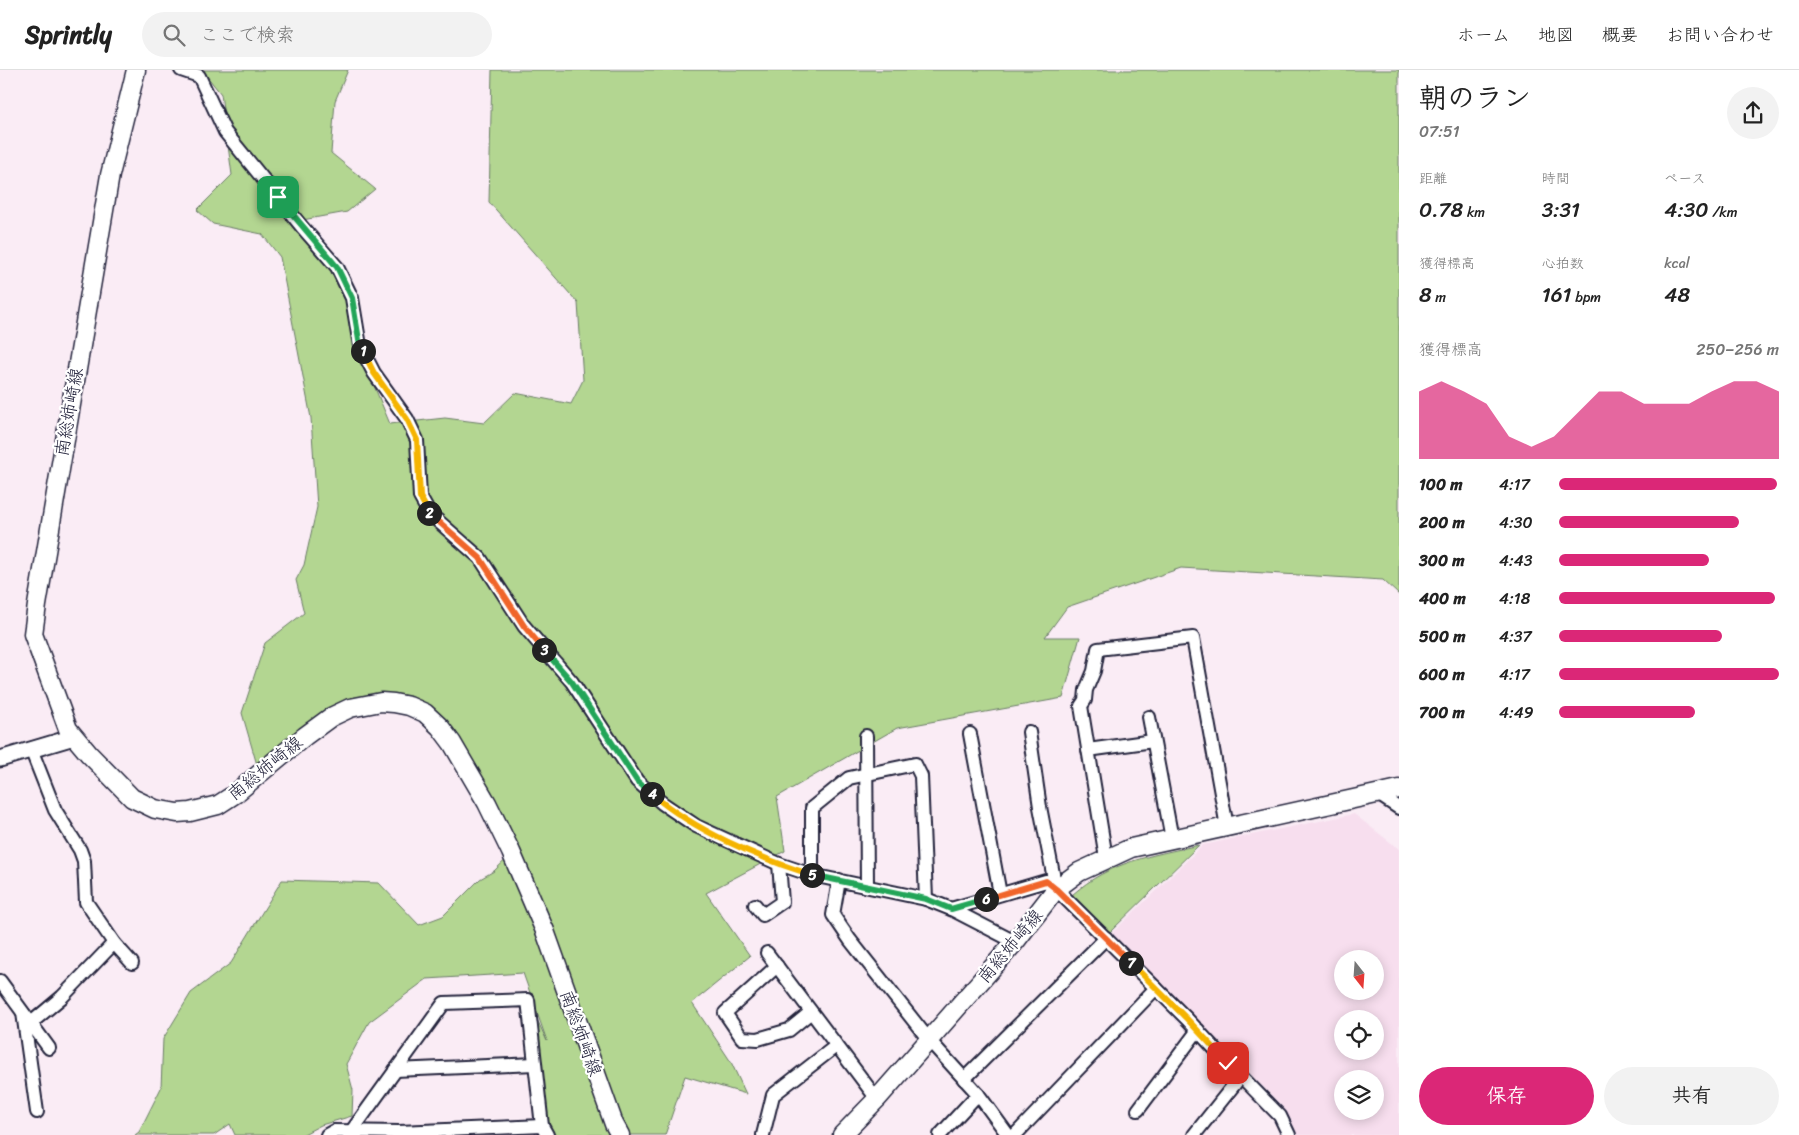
<!DOCTYPE html>
<html lang="ja">
<meta charset="utf-8">
<style>
:root{--surface:#fff;--page:#f2f2f2;--text:#222;--muted:#767676;--line:#e0e0e0;--accent:#db2777}
body{margin:0;font-family:Sriracha,"Klee One",sans-serif;background:var(--page);color:var(--text);height:100vh;display:flex;flex-direction:column;font-size:19px;white-space:nowrap}
*{box-sizing:border-box;margin:0}
p{font-size:16px;color:var(--muted)}
.icon{flex:none;width:28px;height:28px;fill:none;stroke:currentColor;stroke-width:2;stroke-linecap:round;stroke-linejoin:round}
.map{position:relative;flex:1;overflow:hidden}
.drawer{display:flex;flex-direction:column;background:var(--surface);width:400px}
.drawer>*{flex:none}
.needle{width:32px;rotate:163deg}
.buttons{position:absolute;left:1334px;top:880px;display:grid;gap:10px}
.buttons a{display:grid;place-items:center;width:50px;height:50px;border-radius:50%;background:var(--surface);box-shadow:0 2px 12px #0003;font-size:25px}
.pin{position:absolute;display:grid;place-items:center;width:42px;height:42px;color:#fff;margin:-21px;border-radius:10px;box-shadow:0 2px 8px #0006}
.km{position:absolute;width:25px;height:25px;margin:-12px;border-radius:50%;background:#222;color:#fff;font-size:14px;line-height:25px;text-align:center}
.round{display:grid;place-items:center;flex:none;width:52px;height:52px;border-radius:26px;background:var(--page)}
.summary{display:flex;align-items:center;justify-content:space-between;height:85px;padding:0 20px}
h1{font-size:28px;font-weight:600;line-height:38px}
.figures{display:grid;grid-template-columns:repeat(3,1fr);gap:8px;height:85px;padding:5px 20px}
.figures div{display:grid;align-content:center}
.figures b{font-size:21px;font-weight:600}
.figures small{font-size:14px;font-weight:400}
.figures p{font-size:14px}
.chart{height:140px;padding:10px 20px}
.chart p{display:flex;justify-content:space-between}
.chart svg{width:100%;height:90px;margin-top:5px;fill:var(--accent);opacity:.7}
.primary-button{display:flex;gap:10px;margin-top:auto;padding:10px 20px}
.primary-button a{flex:1;height:58px;border-radius:30px;background:var(--accent);color:#fff;font-size:20px;font-weight:600;line-height:58px;text-align:center}
.primary-button a+a{background:var(--page);color:var(--text)}
ul{padding:0 20px;list-style:none;font-size:16px}
li{display:grid;grid-template-columns:80px 60px 1fr;align-items:center;height:38px}
li i{height:12px;border-radius:6px;background:var(--accent)}
header{display:flex;align-items:center;gap:30px;box-sizing:border-box;height:70px;padding:0 25px;background:var(--surface);border-bottom:1px solid var(--line)}
header strong{font-size:24px}
nav{display:flex;gap:28px;margin-inline-start:auto;font-size:18px}
.search{width:350px;height:45px;background:var(--page);display:flex;align-items:center;gap:12px;box-sizing:border-box;padding:0 18px;border-radius:28px;color:var(--muted);font-size:19px}
main{display:flex;flex:1;min-height:0}
.map>svg:first-child{display:block}
</style>
<header>
<strong>Sprintly</strong>
<div class="search"><svg class="icon" aria-label="search" viewBox="0 0 24 24"><circle cx="10" cy="10" r="6"/><path d="M15 15l6 6"/></svg>ここで検索</div>
<nav><a>ホーム</a><a>地図</a><a>概要</a><a>お問い合わせ</a></nav>
</header>
<main>
<div class="map">
<svg width="1399" height="1065" viewBox="0 0 1399 1065">
<rect width="100%" height="100%" fill="#faecf5"/>
<filter id="ink" filterUnits="userSpaceOnUse"><feTurbulence type="fractalNoise" baseFrequency=".02" numOctaves="2"/><feDisplacementMap in="SourceGraphic" scale="10" xChannelSelector="R" yChannelSelector="G"/><feConvolveMatrix kernelMatrix="1 2 1 2 8 2 1 2 1" color-interpolation-filters="sRGB"/></filter>
<g filter="url(#ink)">
<path fill="#f7deee" fill-rule="evenodd" d="M1354,744L1399,779V1065H1295L1281,1035L1112,863L1203,775ZM1342,889H1375V921H1342ZM1342,949H1375V981H1342ZM1342,1009H1375V1041H1342Z"/>
<g fill="#b3d691" stroke="#6a7c66">
<polygon points="202,0 348,0 335,31 331,83 375,119 347,142 291,152 343,204 365,294 390,354 445,348 484,353 515,323 571,334 583,310 578,233 489,132 492,0 1399,0 1399,525 1383,510 1181,498 1067,537 1045,567 1080,567 1063,628 897,658 777,727 785,781 706,823 750,886 692,933 731,992 746,1024 685,1006 665,1065 547,1065 528,930 547,971 523,903 427,909 369,952 346,994 353,1020 352,1046 321,1055 302,1065 235,1065 230,1054 214,1065 135,1065 139,1062 161,1018 163,969 191,923 231,893 282,810 379,813 419,855 443,846 480,809 494,801 520,776 490,739 424,633 335,639 257,695 242,643 265,573 304,543 296,510 304,495 317,437 311,348 280,187 262,164 213,154 197,140 232,105 221,24"/>
<path d="M1199,775L1110,862L1072,825C1110,791 1151,786 1199,775Z"/>
</g>
<g fill="none" stroke-linecap="round" stroke-linejoin="round">
<defs>
<g id="minor">
<polyline points="181,0 199,6 225,62 302,157 337,197 352,228 360,276 374,303 407,349 417,370 420,427 429,443 480,488 524,556 572,612 637,711 662,733 696,756 779,794 812,805 926,829 951,839 1015,872"/>
<polyline points="1149,647 1172,769"/>
<polyline points="1029,662 1040,737 1056,819"/>
<polyline points="970,664 1000,824"/>
<polyline points="866,666 867,816"/>
<polyline points="31,679 55,740 80,780 84,791 86,832 114,873 132,893"/>
<polyline points="1088,680 1153,671"/>
<polyline points="1378,724 1399,738"/>
<polyline points="1106,788 1081,636 1085,630 1086,620 1094,601 1098,579 1193,568 1227,757"/>
<polyline points="812,805 812,738 849,708 915,694 921,706 926,829"/>
<polyline points="839,810 833,845 850,870 929,970 978,1024 1008,1065"/>
<polyline points="755,835 763,845 782,832 779,794"/>
<polyline points="951,839 1046,811 1056,819 1187,949 1228,993 1280,1046 1289,1065"/>
<polyline points="767,883 877,1029"/>
<polyline points="777,896 725,943 742,968 758,969 789,960 811,942"/>
<polyline points="0,911 49,978"/>
<polyline points="23,943 37,1042"/>
<polyline points="31,953 62,927 114,873"/>
<polyline points="395,1000 535,994"/>
<polyline points="964,1009 1106,868"/>
<polyline points="1138,1040 1198,960"/>
<polyline points="351,1062 444,933 528,930 542,1056 547,1065"/>
<polyline points="327,1065 334,1061 399,1062 542,1056"/>
<polyline points="763,1065 773,1025 836,976"/>
<polyline points="940,1065 978,1024"/>
<polyline points="1015,1065 1156,918"/>
<polyline points="1194,1065 1241,1006"/>
</g>
<polyline id="tertiary" points="0,689 74,667"/>
<g id="secondary">
<polyline points="136,0 110,105 37,535 33,564 68,659 89,684 132,728 155,739 177,743 190,742 218,735 235,724 305,666 331,647 350,638 381,632 394,633 409,636 425,643 440,657 452,673 487,733 511,782 545,861 614,1054 620,1065"/>
<polyline points="842,1065 877,1029 1015,872 1056,819 1079,802 1131,778 1399,719"/>
</g>
</defs>
<use href="#minor" stroke="#22223b" stroke-width="16"/>
<use href="#tertiary" stroke="#22223b" stroke-width="19"/>
<use href="#secondary" stroke="#22223b" stroke-width="21"/>
<use href="#minor" stroke="#fff" stroke-width="12"/>
<use href="#tertiary" stroke="#fff" stroke-width="15"/>
<use href="#secondary" stroke="#fff" stroke-width="18"/>
</g>
</g>
<g fill="none" stroke-linecap="round" stroke-linejoin="round" filter="url(#ink)">
<defs>
<polyline id="split-1" points="278,127 337,197 352,228 360,276 363,281"/>
<polyline id="split-2" points="363,281 374,303 407,349 417,370 420,427 429,443"/>
<polyline id="split-3" points="429,443 480,488 524,556 544,580"/>
<polyline id="split-4" points="544,580 572,612 637,711 652,724"/>
<path id="split-5" d="M652,724C693,760 759,788 812,805"/>
<polyline id="split-6" points="812,805 926,829 951,839 986,829"/>
<polyline id="split-7" points="986,829 1046,811 1056,819 1131,893"/>
<polyline id="split-8" points="1131,893 1187,949 1228,993"/>
</defs>
<use href="#split-1" stroke="#fff" stroke-width="10"/>
<use href="#split-2" stroke="#fff" stroke-width="10"/>
<use href="#split-3" stroke="#fff" stroke-width="10"/>
<use href="#split-4" stroke="#fff" stroke-width="10"/>
<use href="#split-5" stroke="#fff" stroke-width="10"/>
<use href="#split-6" stroke="#fff" stroke-width="10"/>
<use href="#split-7" stroke="#fff" stroke-width="10"/>
<use href="#split-8" stroke="#fff" stroke-width="10"/>
<use href="#split-1" stroke="#22a559" stroke-width="6"/>
<use href="#split-2" stroke="#f5b400" stroke-width="6"/>
<use href="#split-3" stroke="#f0652b" stroke-width="6"/>
<use href="#split-4" stroke="#22a559" stroke-width="6"/>
<use href="#split-5" stroke="#f5b400" stroke-width="6"/>
<use href="#split-6" stroke="#22a559" stroke-width="6"/>
<use href="#split-7" stroke="#f0652b" stroke-width="6"/>
<use href="#split-8" stroke="#f5b400" stroke-width="6"/>
</g>
<g text-anchor="middle" stroke-width="4.5" stroke-linejoin="round" paint-order="stroke">
<g font-size="18" fill="#22223b" stroke="#fff">
<text transform="translate(69 342) rotate(-80)" y="6">南総姉崎線</text>
<text transform="translate(265 698) rotate(-39)" y="6">南総姉崎線</text>
<text transform="translate(1010 876) rotate(-50)" y="6">南総姉崎線</text>
<text transform="translate(581 963) rotate(70)" y="6">南総姉崎線</text>
</g>
</g>
</svg>
<div class="buttons">
<a><svg class="needle" viewBox="-14 -14 28 28"><path d="M0-13l5 13h-10z" fill="#e53935"/><path d="M0 13l5-13h-10z" fill="#767676"/></svg></a>
<a><svg class="icon" aria-label="locate" viewBox="0 0 24 24"><circle cx="12" cy="12" r="6"/><path d="M12 2v4M12 18v4M2 12h4M18 12h4"/></svg></a>
<a><svg class="icon" aria-label="layers" viewBox="0 0 24 24"><path d="M12 4l9 5-9 5-9-5zM3 14l9 5 9-5"/></svg></a>
</div>
<div class="pin" style="left:278px;top:127px;background:#1e9e55"><svg class="icon" aria-label="arrive" viewBox="0 0 24 24"><path d="M6 21V4h12l-3 4 3 4H6"/></svg></div>
<div class="pin" style="left:1228px;top:993px;background:#d93025"><svg class="icon" aria-label="check" viewBox="0 0 24 24"><path d="M5 12l5 5 9-10"/></svg></div>
<b class="km" style="left:363px;top:281px">1</b>
<b class="km" style="left:429px;top:443px">2</b>
<b class="km" style="left:544px;top:580px">3</b>
<b class="km" style="left:652px;top:724px">4</b>
<b class="km" style="left:812px;top:805px">5</b>
<b class="km" style="left:986px;top:829px">6</b>
<b class="km" style="left:1131px;top:893px">7</b>
</div>
<section class="drawer">
<div class="summary"><div><h1>朝のラン</h1><p>07:51</p></div><a class="round"><svg class="icon" aria-label="share" viewBox="0 0 24 24"><path d="M12 15V3M7 8l5-5 5 5M5 13v7h14v-7"/></svg></a></div>
<div class="figures">
<div><p>距離</p><b>0.78<small> km</small></b></div>
<div><p>時間</p><b>3:31</b></div>
<div><p>ペース</p><b>4:30<small> /km</small></b></div>
</div>
<div class="figures">
<div><p>獲得標高</p><b>8<small> m</small></b></div>
<div><p>心拍数</p><b>161<small> bpm</small></b></div>
<div><p>kcal</p><b>48</b></div>
</div>
<div class="chart"><p><span>獲得標高</span>250–256 m</p>
<svg viewBox="0 0 160 44" preserveAspectRatio="none"><path d="M0 44V11L10 6L20 11L30 17L40 33L50 38L60 33L70 22L80 11L90 11L100 17L110 17L120 17L130 11L140 6L150 6L160 11V44z"/></svg>
</div>
<ul>
<li><b>100 m</b>4:17<i style="width:99%"></i></li>
<li><b>200 m</b>4:30<i style="width:82%"></i></li>
<li><b>300 m</b>4:43<i style="width:68%"></i></li>
<li><b>400 m</b>4:18<i style="width:98%"></i></li>
<li><b>500 m</b>4:37<i style="width:74%"></i></li>
<li><b>600 m</b>4:17<i style="width:100%"></i></li>
<li><b>700 m</b>4:49<i style="width:62%"></i></li>
</ul>
<div class="primary-button"><a>保存</a><a>共有</a></div>
</section>
</main>
